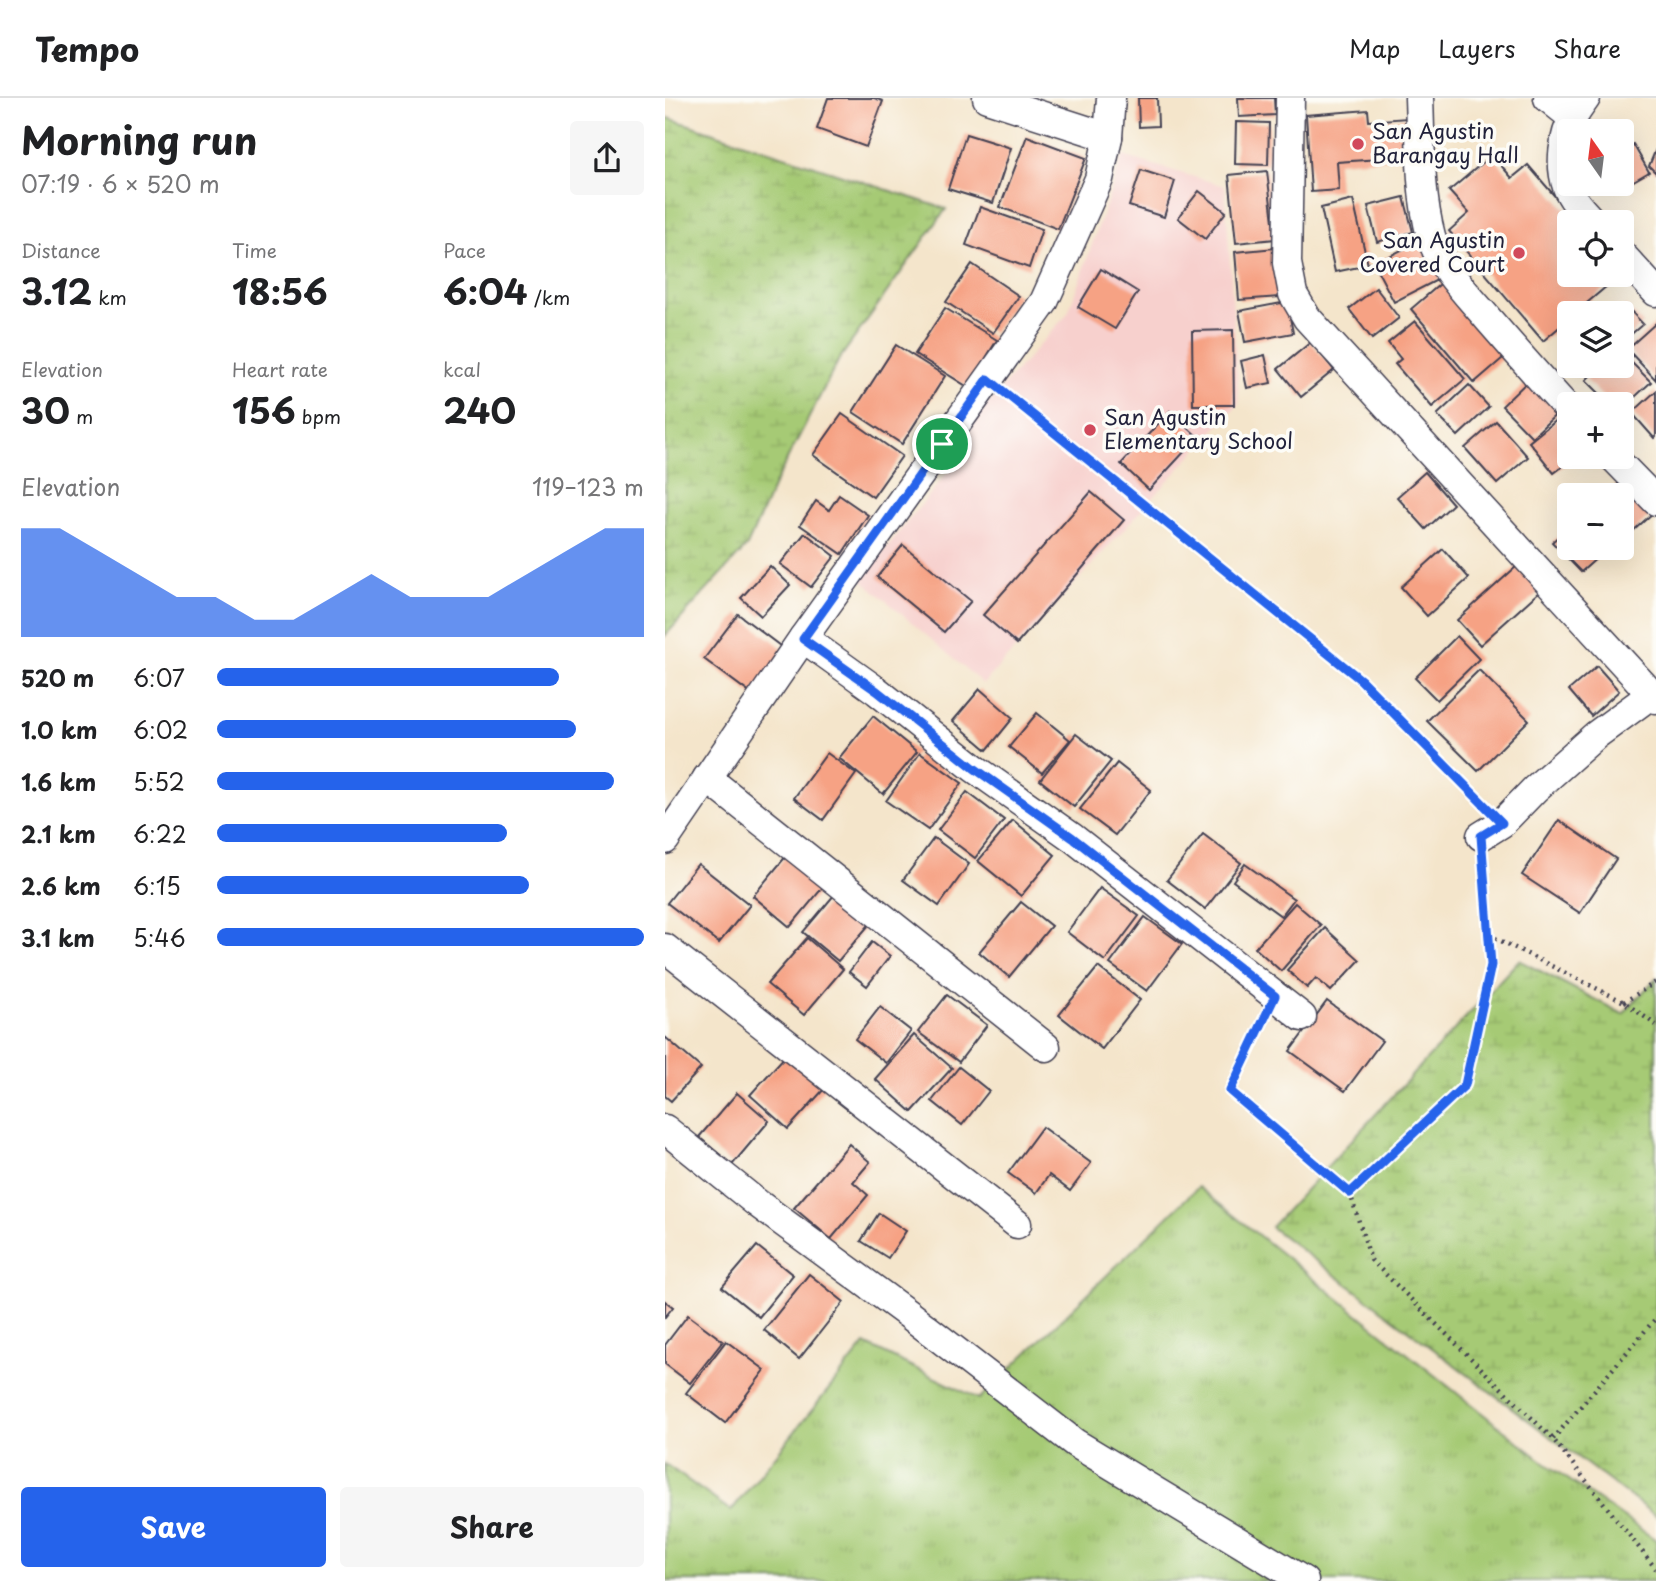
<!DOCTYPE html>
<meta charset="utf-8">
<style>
:root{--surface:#fff;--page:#f6f6f6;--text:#202124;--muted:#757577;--line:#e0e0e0;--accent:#2563eb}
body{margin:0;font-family:"Playpen Sans",sans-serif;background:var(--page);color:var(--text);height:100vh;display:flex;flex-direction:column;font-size:26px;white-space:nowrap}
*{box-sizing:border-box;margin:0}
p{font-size:23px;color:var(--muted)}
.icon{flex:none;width:38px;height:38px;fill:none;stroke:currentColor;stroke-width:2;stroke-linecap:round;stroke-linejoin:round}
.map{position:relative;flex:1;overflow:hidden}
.side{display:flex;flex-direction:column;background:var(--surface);width:665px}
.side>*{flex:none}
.needle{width:46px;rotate:346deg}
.tools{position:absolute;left:892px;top:21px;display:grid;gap:14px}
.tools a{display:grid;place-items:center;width:77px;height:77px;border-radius:7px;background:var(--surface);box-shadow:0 7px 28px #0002;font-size:35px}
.pin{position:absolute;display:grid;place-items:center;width:60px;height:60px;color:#fff;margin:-30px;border:4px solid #fff;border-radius:50%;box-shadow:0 2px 7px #0007}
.round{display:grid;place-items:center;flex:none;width:74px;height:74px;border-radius:7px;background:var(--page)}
.summary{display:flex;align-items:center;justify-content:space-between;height:119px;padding:0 21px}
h1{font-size:38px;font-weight:700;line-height:52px}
.stats{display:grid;grid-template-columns:repeat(3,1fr);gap:10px;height:119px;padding:7px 21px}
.stats div{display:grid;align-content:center}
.stats b{font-size:35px;font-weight:700}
.stats small{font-size:19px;font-weight:400}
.stats p{font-size:19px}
.chart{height:196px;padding:14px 21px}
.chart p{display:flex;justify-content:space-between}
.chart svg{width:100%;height:126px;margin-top:7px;fill:var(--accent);opacity:.7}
.cta{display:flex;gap:14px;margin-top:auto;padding:14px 21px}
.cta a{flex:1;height:80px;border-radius:7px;background:var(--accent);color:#fff;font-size:28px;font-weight:700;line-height:80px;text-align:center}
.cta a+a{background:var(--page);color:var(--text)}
ul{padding:0 21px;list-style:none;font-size:23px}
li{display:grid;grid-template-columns:112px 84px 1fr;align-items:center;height:52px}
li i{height:18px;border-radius:9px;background:var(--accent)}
header{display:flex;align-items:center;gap:42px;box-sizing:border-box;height:98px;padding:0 35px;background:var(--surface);border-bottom:2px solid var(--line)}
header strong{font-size:33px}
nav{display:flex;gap:38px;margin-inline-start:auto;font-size:24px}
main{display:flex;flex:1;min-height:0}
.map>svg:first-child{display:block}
</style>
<header>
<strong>Tempo</strong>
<nav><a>Map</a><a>Layers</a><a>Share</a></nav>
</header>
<main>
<section class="side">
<div class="summary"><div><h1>Morning run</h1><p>07:19 · 6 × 520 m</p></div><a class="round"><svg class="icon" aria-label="share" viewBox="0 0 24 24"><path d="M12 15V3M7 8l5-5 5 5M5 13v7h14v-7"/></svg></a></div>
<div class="stats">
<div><p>Distance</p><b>3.12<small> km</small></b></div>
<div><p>Time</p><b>18:56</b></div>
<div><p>Pace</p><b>6:04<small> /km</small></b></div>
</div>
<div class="stats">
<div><p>Elevation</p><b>30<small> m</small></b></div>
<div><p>Heart rate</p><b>156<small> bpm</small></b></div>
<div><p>kcal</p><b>240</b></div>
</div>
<div class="chart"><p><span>Elevation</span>119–123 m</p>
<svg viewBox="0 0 160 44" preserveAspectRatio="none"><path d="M0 44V6L10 6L20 14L30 22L40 30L50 30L60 38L70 38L80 30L90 22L100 30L110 30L120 30L130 22L140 14L150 6L160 6V44z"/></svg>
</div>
<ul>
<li><b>520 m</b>6:07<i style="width:80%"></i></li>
<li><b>1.0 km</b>6:02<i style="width:84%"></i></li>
<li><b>1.6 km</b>5:52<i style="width:93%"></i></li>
<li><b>2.1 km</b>6:22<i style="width:68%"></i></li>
<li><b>2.6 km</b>6:15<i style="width:73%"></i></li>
<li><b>3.1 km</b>5:46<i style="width:100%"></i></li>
</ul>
<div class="cta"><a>Save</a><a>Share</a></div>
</section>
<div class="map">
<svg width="991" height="1483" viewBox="0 0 991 1483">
<defs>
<pattern id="grass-tufts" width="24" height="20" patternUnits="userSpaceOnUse" patternTransform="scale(1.75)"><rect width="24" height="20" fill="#a6ca74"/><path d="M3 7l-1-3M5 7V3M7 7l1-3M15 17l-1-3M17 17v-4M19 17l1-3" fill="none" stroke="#8fad65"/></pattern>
<pattern id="wetland-marsh" width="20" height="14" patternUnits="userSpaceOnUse" patternTransform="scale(1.75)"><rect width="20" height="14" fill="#a6ca74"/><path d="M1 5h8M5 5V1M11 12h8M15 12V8" fill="none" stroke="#8fad65"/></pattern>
</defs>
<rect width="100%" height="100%" fill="#fdfcf7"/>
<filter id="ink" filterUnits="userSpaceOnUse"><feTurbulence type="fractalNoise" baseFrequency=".0143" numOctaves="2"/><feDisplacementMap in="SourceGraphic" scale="14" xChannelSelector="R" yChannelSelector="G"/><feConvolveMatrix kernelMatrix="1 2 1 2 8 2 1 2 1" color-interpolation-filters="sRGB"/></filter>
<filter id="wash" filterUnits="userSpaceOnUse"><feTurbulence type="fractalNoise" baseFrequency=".00686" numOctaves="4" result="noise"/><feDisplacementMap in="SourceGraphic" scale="28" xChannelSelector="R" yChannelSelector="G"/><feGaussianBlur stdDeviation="1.57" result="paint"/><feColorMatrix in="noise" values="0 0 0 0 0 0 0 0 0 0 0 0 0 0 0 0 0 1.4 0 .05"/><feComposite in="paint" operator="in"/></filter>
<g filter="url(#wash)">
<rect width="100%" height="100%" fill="#f4e5cb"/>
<polygon fill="#f7d0cd" points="458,58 560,88 574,305 318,586 196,481 287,369 276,358 403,215"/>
<polygon fill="url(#grass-tufts)" stroke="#647658" stroke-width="2" points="533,1089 881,1366 991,1442 991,1483 0,1483 0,1366 66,1413 200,1246 314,1301"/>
<g fill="url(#wetland-marsh)" stroke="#647658" stroke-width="2">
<polygon points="0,19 281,111 173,263 109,387 82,448 0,538"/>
<polygon points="854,862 958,916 991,880 991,1418 606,1129"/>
</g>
<g id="blocks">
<g fill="#f6a284">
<polygon points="163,0 209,0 218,3 201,49 152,31"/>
<polygon points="473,0 492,0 493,28 474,29"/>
<polygon points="573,0 609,0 610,17 574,19"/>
<polygon points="703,12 704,23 742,20 744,59 672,64 674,92 646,94 641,17"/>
<polygon points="571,24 604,25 603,67 570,66"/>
<polygon points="301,36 346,50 328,105 283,91"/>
<polygon points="362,38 421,60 393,131 335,109"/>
<polygon points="968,46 984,74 958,89 955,86 957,86 957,52"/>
<polygon points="991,51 991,75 984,68"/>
<polygon points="827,57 847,80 863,67 912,124 905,124 905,177 955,177 910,215 905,215 905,220 878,243 784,133 804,115 784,93"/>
<polygon points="476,72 510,83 499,119 464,108"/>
<polygon points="602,73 610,141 571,145 564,77"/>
<polygon points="534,93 561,114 540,141 513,120"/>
<polygon points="739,99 748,134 712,144 703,108"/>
<polygon points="688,102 703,167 670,174 656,110"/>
<polygon points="315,109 377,131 364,170 301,147"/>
<polygon points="758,141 778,179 729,204 709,166"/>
<polygon points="610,150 615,199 574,202 570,154"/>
<polygon points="307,166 354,198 328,235 281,204"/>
<polygon points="436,171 473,194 450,231 413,209"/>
<polygon points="781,181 845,254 809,285 746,211"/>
<polygon points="711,190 734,220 707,241 684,211"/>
<polygon points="622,204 628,235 580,244 574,213"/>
<polygon points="961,208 978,226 957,244 957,215 953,215"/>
<polygon points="280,210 332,242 303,289 250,256"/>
<polygon points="750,223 800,281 767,309 730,266 736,261 723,245"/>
<polygon points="991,225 991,282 962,251"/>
<polygon points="568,232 569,307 528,307 527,233"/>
<polygon points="646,244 669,272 636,299 613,271"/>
<polygon points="231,247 280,278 237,346 188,314"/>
<polygon points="957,255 986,284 957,311 957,306 945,306 921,282 935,268 957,268"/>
<polygon points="600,257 606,285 582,290 576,263"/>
<polygon points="867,279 897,311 867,339 837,308"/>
<polygon points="804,287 824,309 793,338 772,317"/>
<polygon points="991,293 991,338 989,340 967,315"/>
<polygon points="505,313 533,339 484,392 456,366"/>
<polygon points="177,316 237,358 208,399 148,357"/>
<polygon points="891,322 905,339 905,359 910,359 889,375 864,344"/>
<polygon points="831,323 863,359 832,386 800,350"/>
<polygon points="760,374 788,406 761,431 732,399"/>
<polygon points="958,382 988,415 957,443 957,397 941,397"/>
<polygon points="426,394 459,422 352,546 318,517"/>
<polygon points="174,397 203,417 177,456 135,427 151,403 164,412"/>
<polygon points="905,428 905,450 943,450 916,474 887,444"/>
<polygon points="140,435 170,458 146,489 115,466"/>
<polygon points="238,447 306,503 279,534 212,479"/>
<polygon points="778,451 804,480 762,518 736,489"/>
<polygon points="105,468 125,487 96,518 76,500"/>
<polygon points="852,468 875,493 815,547 792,522"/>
<polygon points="73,516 123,554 89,598 39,561"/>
<polygon points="792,538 814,561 772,602 750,580"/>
<polygon points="932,568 954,593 926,618 904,592"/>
<polygon points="814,572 864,622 813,673 762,623"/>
<polygon points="315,591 348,620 322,652 288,623"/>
<polygon points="372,615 405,642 377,675 344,649"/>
<polygon points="208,618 252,654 218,696 174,660"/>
<polygon points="411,636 446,663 409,709 375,682"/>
<polygon points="162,655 191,676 158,722 129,700"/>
<polygon points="255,655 297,685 263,732 221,703"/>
<polygon points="452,665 486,692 450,737 415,711"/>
<polygon points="302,694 339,722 310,760 273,732"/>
<polygon points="348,722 390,757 356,798 313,763"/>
<polygon points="894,722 951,761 915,815 857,777"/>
<polygon points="538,736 576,765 540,811 502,782"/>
<polygon points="269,740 304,766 274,808 238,782"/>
<polygon points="122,757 159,788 125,829 88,798"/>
<polygon points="33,766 85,807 54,845 2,805"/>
<polygon points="580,766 629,801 616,818 568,783"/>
<polygon points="175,790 210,820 173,863 138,834"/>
<polygon points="435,790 474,818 440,863 402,834"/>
<polygon points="356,804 386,828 344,879 314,854"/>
<polygon points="630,805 656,827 616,873 590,850"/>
<polygon points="480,819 517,846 482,893 445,866"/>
<polygon points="660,830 695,862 666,893 651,880 642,890 622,872"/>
<polygon points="142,840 178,871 139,917 102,886"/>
<polygon points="207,844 225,858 202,888 184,874"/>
<polygon points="433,869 475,902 437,951 394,917"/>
<polygon points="282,897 322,927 294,964 253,934"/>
<polygon points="662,903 717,943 680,993 625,953"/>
<polygon points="215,909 246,933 221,965 190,941"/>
<polygon points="249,937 287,970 247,1014 210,981"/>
<polygon points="0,939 36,970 6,1003 0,998"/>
<polygon points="122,956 160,990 123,1031 85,997"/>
<polygon points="294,969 324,993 297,1027 267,1003"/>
<polygon points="72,995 104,1023 67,1067 34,1039"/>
<polygon points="377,1029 426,1065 405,1093 384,1077 371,1095 343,1075"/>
<polygon points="184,1046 205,1064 188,1084 203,1097 166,1141 129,1110"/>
<polygon points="214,1115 241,1133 223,1160 196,1143"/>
<polygon points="92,1148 128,1177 94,1219 57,1189"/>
<polygon points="144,1176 179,1204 134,1261 99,1232"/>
<polygon points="0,1203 8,1209 0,1219"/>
<polygon points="23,1217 58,1243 25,1285 0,1266 0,1247"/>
<polygon points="61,1243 100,1272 60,1325 21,1295"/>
</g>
</g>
</g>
<g filter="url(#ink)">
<use href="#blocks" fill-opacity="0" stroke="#423f51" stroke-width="2"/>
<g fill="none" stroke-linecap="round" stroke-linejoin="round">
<defs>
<g id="minor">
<polyline points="322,0 443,39"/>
<polyline points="625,0 622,165 628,196 642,220 991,601"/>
<path d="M754,0C756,45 754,94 766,138C775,170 802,196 823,221C850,252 877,283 905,313"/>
<polyline points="883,0 908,20"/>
<path d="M921,0C917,6 912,12 909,18C898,38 894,67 902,89C907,102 918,114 928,124"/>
<polyline points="957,157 991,194"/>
<polyline points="948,359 991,403"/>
<polyline points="138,540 212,593 309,670 408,740 637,919"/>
<polyline points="42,680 381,949"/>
<polyline points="816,738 837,725 870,691 931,637 987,596"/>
<polyline points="0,742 138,540 379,204 434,81 443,39 446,0"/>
<polyline points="0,850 352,1126"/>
<polyline points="0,1031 92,1105 243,1216 410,1345 639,1483"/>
</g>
</defs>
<use href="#minor" stroke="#423f51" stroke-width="31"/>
<g stroke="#423f51" stroke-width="4.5" stroke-dasharray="2 5" stroke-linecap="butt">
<polyline points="345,300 696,582 819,706"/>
<polyline points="824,837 959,904 991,927"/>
<polyline points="959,904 991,884"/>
<polyline points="597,924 565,993 685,1095 800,987 826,867 818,765"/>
<polyline points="685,1095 706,1162 888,1341 991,1471"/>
<polyline points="888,1341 991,1220"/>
</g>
<use href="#minor" stroke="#fff" stroke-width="28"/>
</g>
</g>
<g fill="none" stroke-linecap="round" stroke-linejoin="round" filter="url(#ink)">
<defs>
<polygon id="route" points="323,281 696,582 837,725 816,738 826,867 800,987 685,1095 565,993 610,898 408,740 309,670 212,593 138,541"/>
</defs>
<use href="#route" stroke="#fff" stroke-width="14"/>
<use href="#route" stroke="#2563eb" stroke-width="9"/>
</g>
<g fill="#d1495b" stroke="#fdfcf7" stroke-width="2.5">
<circle cx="693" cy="46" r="7"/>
<circle cx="854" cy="155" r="7"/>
<circle cx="425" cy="332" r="7"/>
</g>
<g text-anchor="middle" stroke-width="7" stroke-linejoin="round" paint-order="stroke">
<g font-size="21" fill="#22223b" stroke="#fdfcf7" text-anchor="start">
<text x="707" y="41">San Agustin<tspan x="707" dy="24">Barangay Hall</tspan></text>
<text x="840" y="150" text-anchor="end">San Agustin<tspan x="840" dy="24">Covered Court</tspan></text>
<text x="439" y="327">San Agustin<tspan x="439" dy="24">Elementary School</tspan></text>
</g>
</g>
</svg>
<div class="tools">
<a><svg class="needle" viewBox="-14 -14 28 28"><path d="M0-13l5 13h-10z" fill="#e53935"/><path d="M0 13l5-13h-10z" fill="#757577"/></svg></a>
<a><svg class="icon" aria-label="locate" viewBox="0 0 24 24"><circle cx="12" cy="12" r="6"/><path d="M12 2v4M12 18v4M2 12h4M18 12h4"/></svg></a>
<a><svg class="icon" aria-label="layers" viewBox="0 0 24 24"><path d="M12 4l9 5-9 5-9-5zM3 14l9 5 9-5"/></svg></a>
<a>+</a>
<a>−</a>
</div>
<div class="pin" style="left:277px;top:346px;background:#1e9e55"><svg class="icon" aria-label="arrive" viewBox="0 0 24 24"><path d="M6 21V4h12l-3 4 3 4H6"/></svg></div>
</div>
</main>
